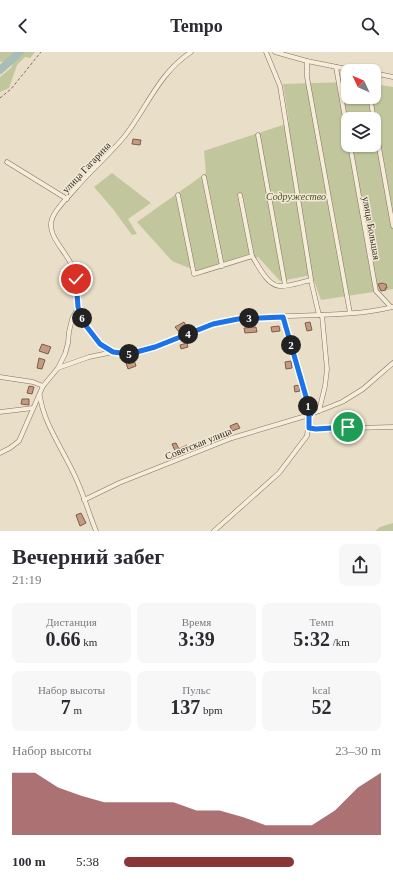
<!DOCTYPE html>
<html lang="ru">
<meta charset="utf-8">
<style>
:root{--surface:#fff;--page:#f7f7f7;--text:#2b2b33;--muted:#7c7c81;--accent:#8a3639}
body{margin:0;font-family:"Times New Roman",serif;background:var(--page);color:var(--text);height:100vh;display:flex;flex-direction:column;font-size:15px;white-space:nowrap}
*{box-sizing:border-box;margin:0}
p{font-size:13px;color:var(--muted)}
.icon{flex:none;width:22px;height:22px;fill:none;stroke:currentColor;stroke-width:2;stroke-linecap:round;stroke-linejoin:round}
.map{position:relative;height:479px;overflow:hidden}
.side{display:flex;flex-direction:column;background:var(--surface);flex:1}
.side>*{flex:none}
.needle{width:26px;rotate:314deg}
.tools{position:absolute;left:341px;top:12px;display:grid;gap:8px}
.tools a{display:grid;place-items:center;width:40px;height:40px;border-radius:8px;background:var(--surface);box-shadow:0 1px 3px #0004;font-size:20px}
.pin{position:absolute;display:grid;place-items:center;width:34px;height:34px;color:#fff;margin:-17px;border:2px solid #fff;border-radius:50%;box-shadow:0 1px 4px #0007}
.km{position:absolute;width:20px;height:20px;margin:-10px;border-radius:50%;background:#222;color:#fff;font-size:11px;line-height:20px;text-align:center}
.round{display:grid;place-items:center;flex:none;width:42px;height:42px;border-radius:8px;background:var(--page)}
.headline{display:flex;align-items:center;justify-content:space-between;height:68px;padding:0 12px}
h1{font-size:22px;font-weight:700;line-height:30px}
.stats{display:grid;grid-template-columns:repeat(3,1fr);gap:6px;height:68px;padding:4px 12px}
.stats div{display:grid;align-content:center;border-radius:8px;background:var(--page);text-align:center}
.stats b{font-size:20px;font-weight:700}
.stats small{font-size:11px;font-weight:400}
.stats p{font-size:11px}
.chart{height:112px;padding:8px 12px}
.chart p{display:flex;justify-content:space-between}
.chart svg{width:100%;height:72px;margin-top:4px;fill:var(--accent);opacity:.7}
ul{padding:0 12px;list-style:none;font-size:13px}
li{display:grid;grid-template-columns:64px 48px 1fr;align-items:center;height:30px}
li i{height:10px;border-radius:5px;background:var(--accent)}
header{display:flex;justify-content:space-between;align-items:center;height:52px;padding:0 12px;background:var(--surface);font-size:18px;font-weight:700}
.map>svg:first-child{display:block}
</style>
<header><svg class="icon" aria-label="back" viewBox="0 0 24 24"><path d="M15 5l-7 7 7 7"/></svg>Tempo<svg class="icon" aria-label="search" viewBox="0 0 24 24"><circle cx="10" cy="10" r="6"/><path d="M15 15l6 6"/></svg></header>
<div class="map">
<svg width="393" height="479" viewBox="0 0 393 479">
<rect width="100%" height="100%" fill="#e9dec7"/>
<g fill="#c2c69c" fill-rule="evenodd">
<polygon points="0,0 35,0 30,6 25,5 17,13 9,36 0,40 0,25 11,16 13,11 7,9 0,10"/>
<path d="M348,30V45H374V32L393,35V237L321,248L312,223L280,229L258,205L204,222L172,209L137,170L206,121L204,99L289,71L283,32ZM348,67H374V93H348Z"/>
<polygon points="112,121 151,151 128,167 137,182 132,183 113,157 94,135"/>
<polygon points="393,471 393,479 375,479 380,475"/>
</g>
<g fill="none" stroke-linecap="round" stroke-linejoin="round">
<polyline stroke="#a8bdb6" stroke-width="8" points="0,18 20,0"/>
</g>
<g fill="#c29b82" stroke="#7f5c47">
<polygon points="133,87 141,88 140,93 132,92"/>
<polygon points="383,231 384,232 386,232 387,236 385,236 386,238 381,239 378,232"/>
<polygon points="184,270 187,275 179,280 175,275"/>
<polygon points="310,270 312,278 307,279 305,271"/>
<polygon points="279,274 280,279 272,280 271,275"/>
<polygon points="256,275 257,280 245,281 244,276"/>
<polygon points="187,291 188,295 181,297 180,293"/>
<polygon points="42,292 51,295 48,302 39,299"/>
<polygon points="39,306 45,308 42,317 37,316"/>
<polygon points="134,308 136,314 128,317 126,311"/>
<polygon points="291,309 292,316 286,317 285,310"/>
<polygon points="299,333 300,339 295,340 294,334"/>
<polygon points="29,334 34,335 32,342 27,341"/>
<polygon points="22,347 29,347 29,353 21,352"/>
<polygon points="237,371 240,376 232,379 230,374"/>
<polygon points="176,391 179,397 187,393 189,398 177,403 172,392"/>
<polygon points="81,461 86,471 80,474 76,463"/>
</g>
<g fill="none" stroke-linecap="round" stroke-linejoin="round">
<defs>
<g id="minor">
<path d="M191,0C158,22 147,56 124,85C109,103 91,118 76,136C69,144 55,157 52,167C46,183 66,199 72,214C78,227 75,242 79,256C81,267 87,275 94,285C99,291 106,298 115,300C146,307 185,279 215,272C273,258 335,269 393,255"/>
<polyline points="266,0 280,34 312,233 319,263"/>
<polyline points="275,0 307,9 357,19"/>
<polyline points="307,9 307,25 350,261"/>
<polyline points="336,15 348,83"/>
<polyline points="374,21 393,25"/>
<polyline points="370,45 393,174"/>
<polyline points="258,83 285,233"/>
<polyline points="350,93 376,239 391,255"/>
<polyline points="7,110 67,147"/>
<polyline points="204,125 222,214"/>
<path d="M178,143L194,222L252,204C258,213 267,233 279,234C289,235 301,230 311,228"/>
<polyline points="240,143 252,204"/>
<polyline points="283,265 311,362"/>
<polyline points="58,316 65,302 68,291 69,280 72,267 78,255"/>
<polyline points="0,325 33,330 43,334"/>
<path d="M40,344C43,369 61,395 72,418C82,437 88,459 96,479"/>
<polyline points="319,359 325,334 327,317 322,263"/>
<polyline points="0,360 33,356"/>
<polyline points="309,363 342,350 363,337 393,311"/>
<polyline points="309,376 316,377 393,375"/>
<polyline points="0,401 10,396 19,389 43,334 58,316 89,305 113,300"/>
<polyline points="84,448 119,431 232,386 309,363 307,384 279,421 214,479"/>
</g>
</defs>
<use href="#minor" stroke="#83715f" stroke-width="5"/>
<polyline stroke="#83715f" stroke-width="1" stroke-dasharray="3 2" stroke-linecap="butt" points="0,46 11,37 41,0"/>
<use href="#minor" stroke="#f5ecda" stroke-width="4"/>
</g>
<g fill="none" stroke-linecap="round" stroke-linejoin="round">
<defs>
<polyline id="route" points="76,227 78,255 83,270 100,292 113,300 129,302 155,295 213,272 238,267 283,265 311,362 309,363 309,376 316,377 348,375"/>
</defs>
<use href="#route" stroke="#fff" stroke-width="8"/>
<use href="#route" stroke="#1a73e8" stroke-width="5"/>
</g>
<g text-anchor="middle" stroke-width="3" stroke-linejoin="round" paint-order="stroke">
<g font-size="10" fill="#352a21" stroke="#f1e9d6">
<text transform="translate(86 115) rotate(-47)" y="4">улица Гагарина</text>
<text transform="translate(372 176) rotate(80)" y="4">улица Большая</text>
<text transform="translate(198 391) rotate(-22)" y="4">Советская улица</text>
</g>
<g font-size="10" font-style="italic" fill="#464f2a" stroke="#f1e9d6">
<text x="296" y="148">Содружество</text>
</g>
</g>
</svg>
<div class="tools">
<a><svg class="needle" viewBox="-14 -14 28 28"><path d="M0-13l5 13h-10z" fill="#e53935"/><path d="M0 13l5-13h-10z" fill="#7c7c81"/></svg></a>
<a><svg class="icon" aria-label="layers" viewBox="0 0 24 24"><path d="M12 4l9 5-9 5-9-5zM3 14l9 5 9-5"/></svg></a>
</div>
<div class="pin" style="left:348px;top:375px;background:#1e9e55"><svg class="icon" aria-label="arrive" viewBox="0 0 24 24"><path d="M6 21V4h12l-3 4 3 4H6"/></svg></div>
<div class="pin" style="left:76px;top:227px;background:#d93025"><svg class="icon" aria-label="check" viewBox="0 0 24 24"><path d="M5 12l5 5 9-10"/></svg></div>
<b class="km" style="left:308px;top:354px">1</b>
<b class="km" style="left:291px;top:293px">2</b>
<b class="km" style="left:249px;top:266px">3</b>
<b class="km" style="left:188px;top:282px">4</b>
<b class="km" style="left:129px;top:302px">5</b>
<b class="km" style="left:82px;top:266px">6</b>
</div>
<section class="side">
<div class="headline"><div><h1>Вечерний забег</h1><p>21:19</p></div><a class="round"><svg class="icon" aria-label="share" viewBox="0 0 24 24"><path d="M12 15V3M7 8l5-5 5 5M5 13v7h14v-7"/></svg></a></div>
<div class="stats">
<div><p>Дистанция</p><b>0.66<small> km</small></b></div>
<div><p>Время</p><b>3:39</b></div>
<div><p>Темп</p><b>5:32<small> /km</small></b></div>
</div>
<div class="stats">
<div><p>Набор высоты</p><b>7<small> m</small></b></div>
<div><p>Пульс</p><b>137<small> bpm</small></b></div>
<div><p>kcal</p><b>52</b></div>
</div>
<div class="chart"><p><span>Набор высоты</span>23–30 m</p>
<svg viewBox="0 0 160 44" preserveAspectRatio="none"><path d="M0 44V6L10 6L20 15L30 20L40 24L50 24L60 24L70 24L80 29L90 29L100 33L110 38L120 38L130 38L140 29L150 15L160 6V44z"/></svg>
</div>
<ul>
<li><b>100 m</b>5:38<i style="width:66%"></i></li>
</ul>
</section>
